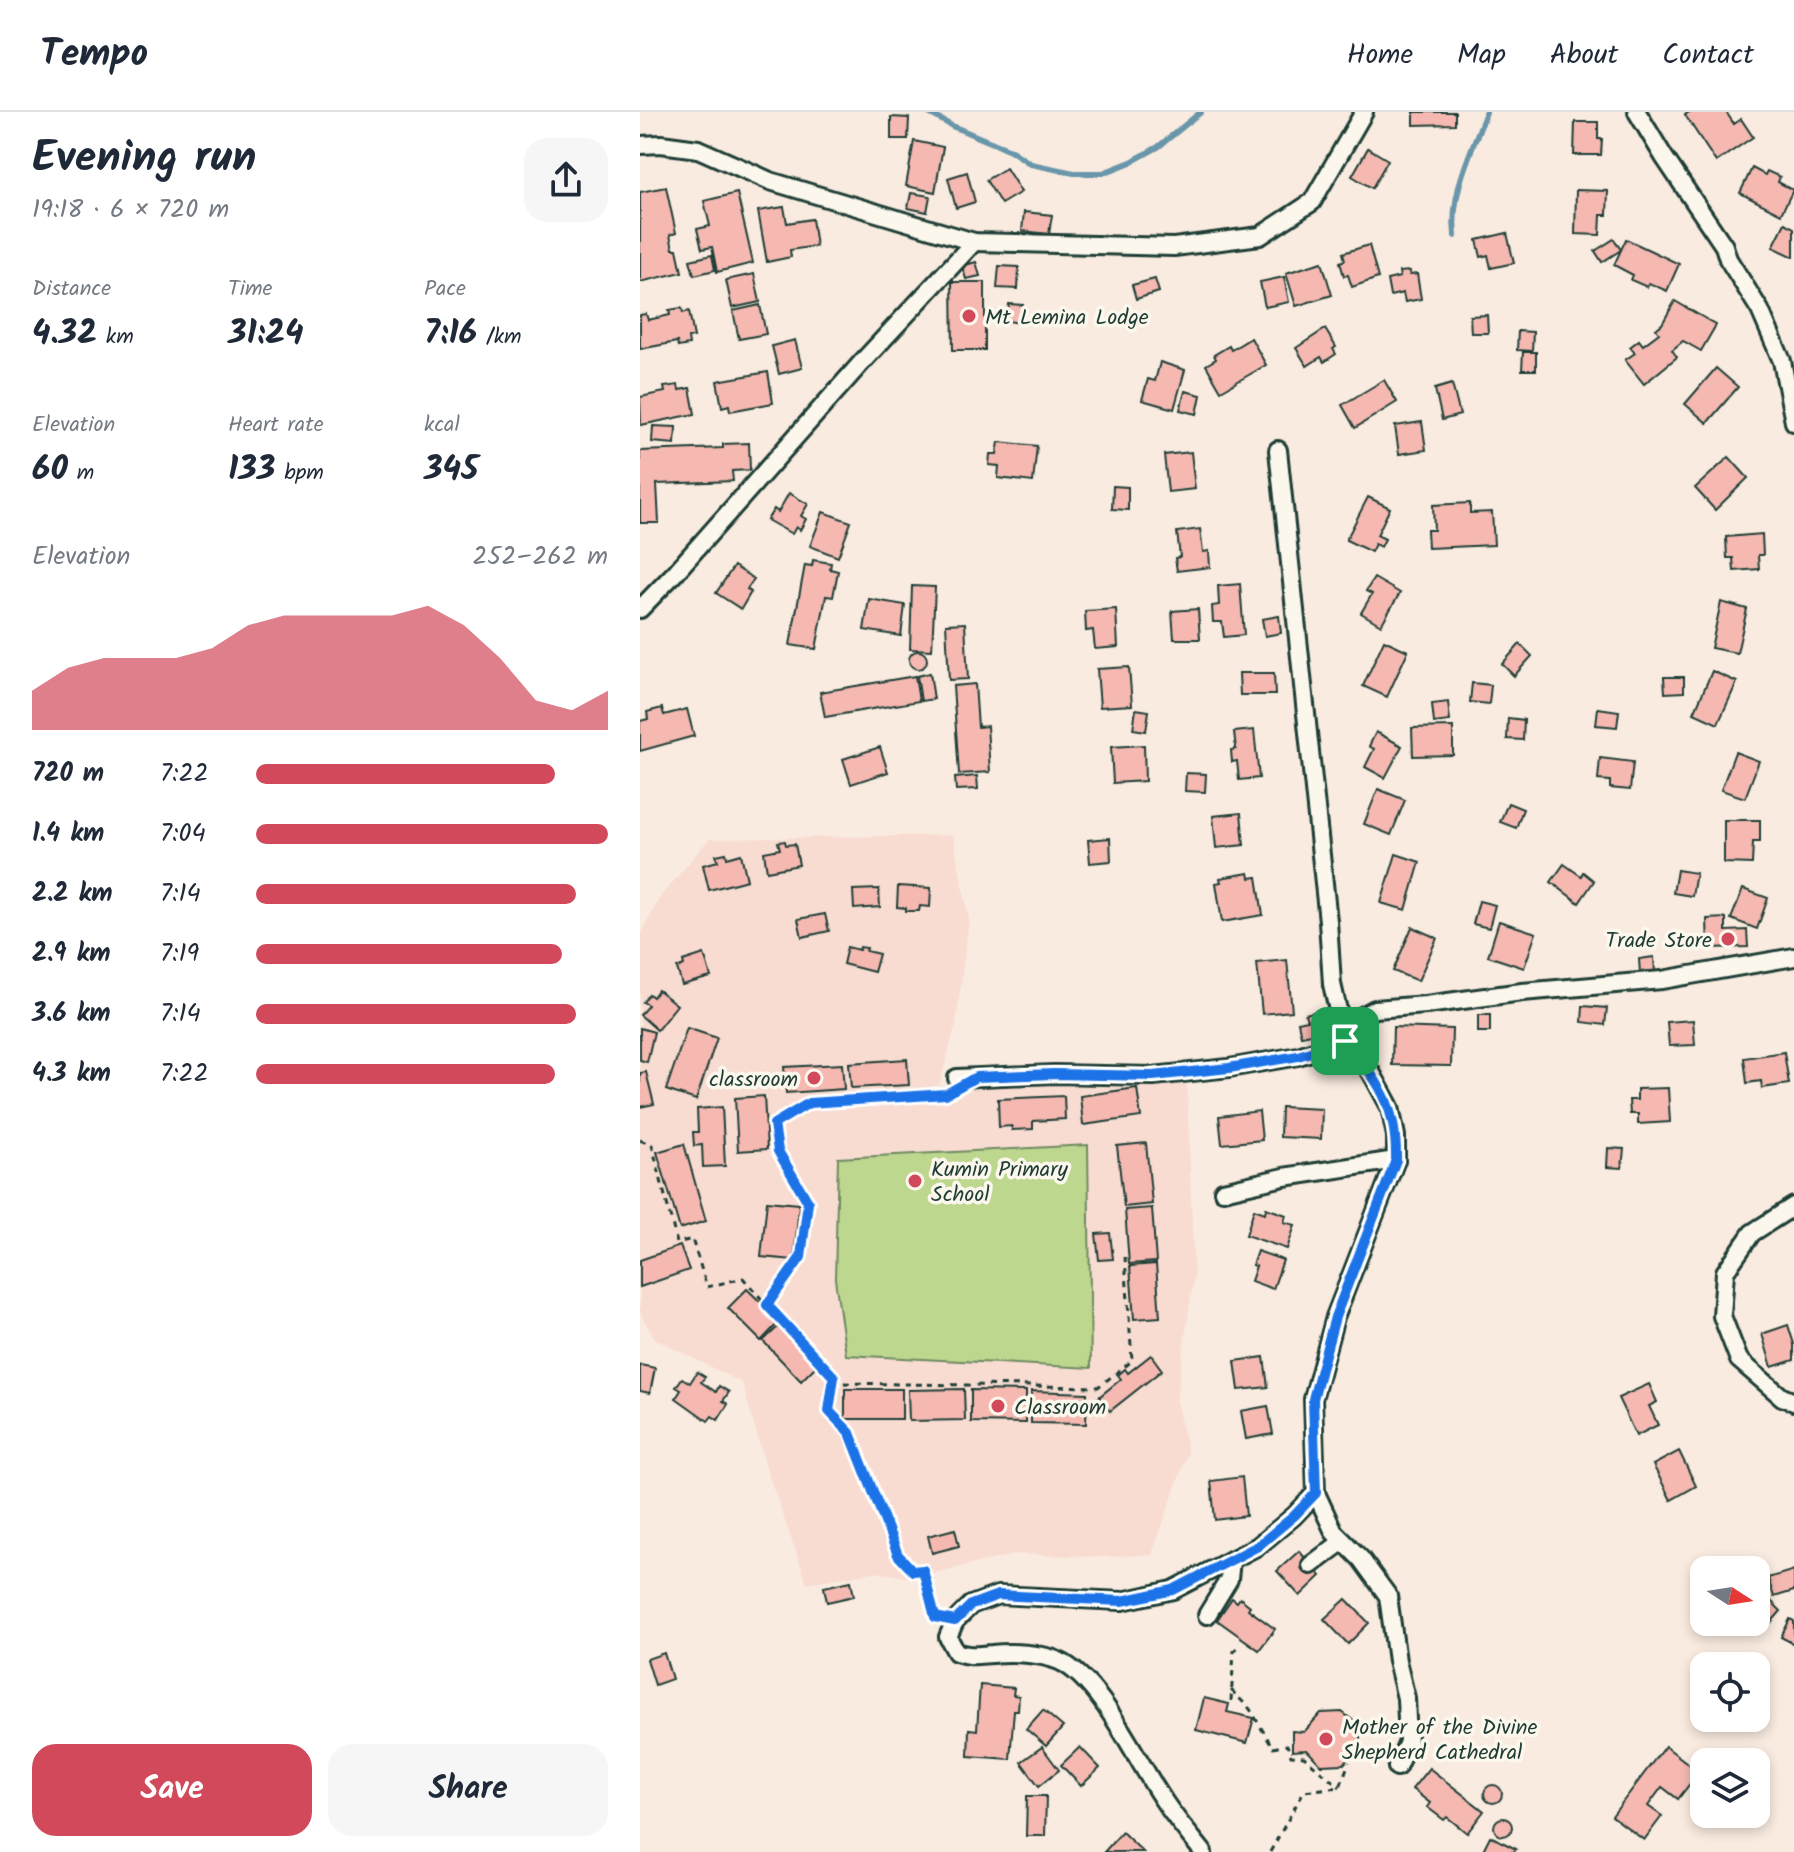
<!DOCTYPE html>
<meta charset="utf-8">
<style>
:root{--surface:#fff;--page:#f6f6f7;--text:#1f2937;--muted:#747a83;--line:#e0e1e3;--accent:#d1495b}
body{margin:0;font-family:Kalam,sans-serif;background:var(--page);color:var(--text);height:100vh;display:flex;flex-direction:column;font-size:30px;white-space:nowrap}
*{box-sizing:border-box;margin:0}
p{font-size:26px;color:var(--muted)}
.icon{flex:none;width:44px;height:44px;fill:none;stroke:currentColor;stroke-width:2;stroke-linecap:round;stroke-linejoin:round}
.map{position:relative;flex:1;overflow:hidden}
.sheet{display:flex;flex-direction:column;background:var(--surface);width:640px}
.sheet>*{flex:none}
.needle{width:52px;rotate:102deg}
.controls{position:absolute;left:1050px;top:1444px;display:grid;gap:16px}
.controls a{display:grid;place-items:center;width:80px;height:80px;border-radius:16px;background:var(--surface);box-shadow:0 4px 12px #0003;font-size:40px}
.pin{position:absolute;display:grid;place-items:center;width:68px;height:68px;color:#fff;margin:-34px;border-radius:16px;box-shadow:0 4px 12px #0006}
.round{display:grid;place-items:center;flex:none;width:84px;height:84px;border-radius:24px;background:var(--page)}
.summary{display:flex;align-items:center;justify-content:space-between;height:136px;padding:0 32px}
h1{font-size:44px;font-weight:800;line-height:60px}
.metrics{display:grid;grid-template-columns:repeat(3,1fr);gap:12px;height:136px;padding:8px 32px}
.metrics div{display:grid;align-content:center}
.metrics b{font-size:34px;font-weight:800}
.metrics small{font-size:22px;font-weight:400}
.metrics p{font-size:22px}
.chart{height:224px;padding:16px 32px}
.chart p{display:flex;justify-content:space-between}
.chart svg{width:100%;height:144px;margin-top:8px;fill:var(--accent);opacity:.7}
.action{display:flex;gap:16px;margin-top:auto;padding:16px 32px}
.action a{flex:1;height:92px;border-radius:24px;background:var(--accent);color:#fff;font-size:32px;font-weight:800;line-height:92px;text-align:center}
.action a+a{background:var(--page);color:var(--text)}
ul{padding:0 32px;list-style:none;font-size:26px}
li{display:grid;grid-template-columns:128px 96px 1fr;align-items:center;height:60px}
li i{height:20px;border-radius:10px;background:var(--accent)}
header{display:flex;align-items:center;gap:48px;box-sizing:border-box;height:112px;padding:0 40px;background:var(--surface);border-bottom:2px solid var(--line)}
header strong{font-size:38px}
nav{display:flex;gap:44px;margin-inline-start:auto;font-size:28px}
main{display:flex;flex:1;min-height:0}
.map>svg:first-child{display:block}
</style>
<header>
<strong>Tempo</strong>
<nav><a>Home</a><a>Map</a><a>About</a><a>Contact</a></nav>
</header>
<main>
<section class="sheet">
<div class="summary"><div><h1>Evening run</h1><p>19:18 · 6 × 720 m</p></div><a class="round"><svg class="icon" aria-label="share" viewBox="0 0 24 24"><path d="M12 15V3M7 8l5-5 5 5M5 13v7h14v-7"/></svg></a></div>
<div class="metrics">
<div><p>Distance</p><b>4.32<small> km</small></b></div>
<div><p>Time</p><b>31:24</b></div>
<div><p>Pace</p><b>7:16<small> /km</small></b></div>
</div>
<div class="metrics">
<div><p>Elevation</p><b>60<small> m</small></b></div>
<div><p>Heart rate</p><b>133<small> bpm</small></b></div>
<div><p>kcal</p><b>345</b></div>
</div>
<div class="chart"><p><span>Elevation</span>252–262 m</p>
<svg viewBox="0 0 160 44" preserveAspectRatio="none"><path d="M0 44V32L10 25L20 22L30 22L40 22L50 19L60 12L70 9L80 9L90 9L100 9L110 6L120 12L130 22L140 35L150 38L160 32V44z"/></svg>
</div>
<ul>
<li><b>720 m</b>7:22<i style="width:85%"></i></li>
<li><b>1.4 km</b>7:04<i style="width:100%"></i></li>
<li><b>2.2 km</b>7:14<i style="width:91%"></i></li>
<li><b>2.9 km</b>7:19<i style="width:87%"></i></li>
<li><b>3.6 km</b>7:14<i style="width:91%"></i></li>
<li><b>4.3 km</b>7:22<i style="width:85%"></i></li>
</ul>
<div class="action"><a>Save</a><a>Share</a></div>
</section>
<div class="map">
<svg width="1154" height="1740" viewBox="0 0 1154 1740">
<rect width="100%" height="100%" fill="#faebe0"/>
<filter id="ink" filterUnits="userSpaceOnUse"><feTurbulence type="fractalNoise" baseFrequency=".0125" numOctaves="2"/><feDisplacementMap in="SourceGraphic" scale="16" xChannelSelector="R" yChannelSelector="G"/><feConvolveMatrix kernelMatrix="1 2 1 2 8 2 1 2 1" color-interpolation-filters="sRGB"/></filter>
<g filter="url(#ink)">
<polygon fill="#f8dcd2" points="313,723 329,807 316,912 299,974 547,972 554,1164 536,1289 548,1340 512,1443 459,1445 378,1442 271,1466 235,1460 167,1471 128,1362 102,1271 15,1227 0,1201 0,825 20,785 69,727"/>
<polygon fill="#bdd78e" stroke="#6e8a61" stroke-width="2" points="448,1033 451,1256 206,1243 195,1167 198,1046"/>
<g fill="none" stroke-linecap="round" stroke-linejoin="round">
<g stroke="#6996aa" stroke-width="6">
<polyline points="287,0 312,14 370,38 391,52 434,61 463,61 491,50 518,35 561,0"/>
<path d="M815,124C810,80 831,41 846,0"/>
</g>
</g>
<g fill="#f5b9b2" stroke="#1f3d34" stroke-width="2">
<polygon points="774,0 815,0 815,12 774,13"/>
<polygon points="1049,0 1086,0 1094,12 1101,7 1113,25 1076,50 1045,3"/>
<polygon points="251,5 269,6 268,27 251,27"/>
<polygon points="935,10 958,10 958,27 962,27 961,43 934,43"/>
<polygon points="274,29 303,35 295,80 266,74"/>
<polygon points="728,36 748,48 732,76 712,64"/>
<polygon points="366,56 381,80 361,92 346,68"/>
<polygon points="1112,56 1125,63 1127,59 1140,65 1138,70 1153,78 1141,102 1100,81"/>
<polygon points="327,60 335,90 316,96 308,66"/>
<polygon points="26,75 36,121 30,123 33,137 37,137 42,160 0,170 0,80"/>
<polygon points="936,78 968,79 967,103 961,103 960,123 935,122"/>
<polygon points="97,81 113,151 77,160 72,135 62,137 57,117 70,114 64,89"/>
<polygon points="271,81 290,84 287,100 268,96"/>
<polygon points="144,95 147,111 172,107 176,134 150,138 151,145 127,150 118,99"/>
<polygon points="384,100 412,103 409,122 382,119"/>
<polygon points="1145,111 1154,116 1154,145 1133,135"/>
<polygon points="867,121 874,151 851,156 848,143 841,145 837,128"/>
<polygon points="974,127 981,138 962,150 955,139"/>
<polygon points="986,127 1039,152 1027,179 1009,171 1007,175 991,168 993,163 974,153"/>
<polygon points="729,133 738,166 712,175 708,163 704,164 700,150 705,148 703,141"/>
<polygon points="72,143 75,158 54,163 50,148"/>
<polygon points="336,150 340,164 326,167 322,154"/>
<polygon points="682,150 692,183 656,194 646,161"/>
<polygon points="359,154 379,155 378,177 357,176"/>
<polygon points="770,159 770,163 777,162 781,187 765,190 763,181 750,184 747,168 760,165 759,160"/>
<polygon points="114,162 120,190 92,196 86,168"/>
<polygon points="644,165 649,190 625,195 620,170"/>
<polygon points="515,167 519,180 496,187 492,173"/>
<polygon points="312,170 345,170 345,238 313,238"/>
<polygon points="1035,189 1076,213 1061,239 1043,229 1032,238 1037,245 1004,272 985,248 995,241 990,235 999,228 1003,233 1019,221 1016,217 1022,212"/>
<polygon points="369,192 383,193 381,211 367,209"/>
<polygon points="120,193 126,222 99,227 93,199"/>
<polygon points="42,196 43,201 49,199 54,225 48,226 49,233 38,235 37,230 0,237 0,203 6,202 8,208 30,203 29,198"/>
<polygon points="847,203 848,221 831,221 830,204"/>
<polygon points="685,217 696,235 693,237 696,242 684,250 681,245 667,254 656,236"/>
<polygon points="878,219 893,220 892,239 877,238"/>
<polygon points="611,226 626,253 581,279 566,253 576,247 574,243 589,234 591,238"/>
<polygon points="155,228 162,256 139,262 132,234"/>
<polygon points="883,240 896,240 896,258 882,258"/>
<polygon points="520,250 545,258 534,297 502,288 508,267 515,269"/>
<polygon points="1076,256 1098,275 1067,311 1045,292"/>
<polygon points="128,260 133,291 90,299 89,293 82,295 77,269"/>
<polygon points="744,268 757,290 715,316 702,293"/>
<polygon points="812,272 820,303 802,308 795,277"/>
<polygon points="38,273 39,278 50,276 55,302 1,313 0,285 25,280 24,275"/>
<polygon points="545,279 561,283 557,302 540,298"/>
<polygon points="782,310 786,338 759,342 755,314"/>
<polygon points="13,314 36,315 35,332 12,330"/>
<polygon points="359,330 397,334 393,370 358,366 359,354 349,353 350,342 357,342"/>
<polygon points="109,331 110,358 92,359 93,369 17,372 19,411 0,411 0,339 83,336 83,332"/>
<polygon points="551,340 555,377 528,380 524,343"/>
<polygon points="1089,345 1108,366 1075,398 1055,376"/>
<polygon points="473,374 488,375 488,398 472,397"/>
<polygon points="149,381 168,392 161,404 166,407 160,418 156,415 152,422 127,408 134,397 138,400"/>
<polygon points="728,385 750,396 737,423 745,427 741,435 735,432 731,440 706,428"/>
<polygon points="830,391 830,401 852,400 854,433 788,436 787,418 794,418 793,393"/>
<polygon points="183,400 211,410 198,445 170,434"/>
<polygon points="560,417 563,440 569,439 570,455 537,459 535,446 540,445 537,420"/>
<polygon points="1122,422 1123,443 1118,443 1119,457 1094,459 1093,446 1087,446 1086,425"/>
<polygon points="173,448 191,451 190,457 198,459 193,485 186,484 176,537 150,533 165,453 172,454"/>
<polygon points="94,454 114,467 107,477 111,480 101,497 76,481"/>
<polygon points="734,466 760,481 741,513 721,501 732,482 726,479"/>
<polygon points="600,472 604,523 584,525 582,510 573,510 572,494 579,493 578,474"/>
<polygon points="272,474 295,475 292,538 270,537"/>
<polygon points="229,487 265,493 261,524 224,518"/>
<polygon points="1081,490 1107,497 1097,541 1071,536"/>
<polygon points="476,497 478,535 455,537 453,518 446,519 445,499"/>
<polygon points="558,497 560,527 534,527 532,499"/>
<polygon points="639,504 641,521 625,524 622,507"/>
<polygon points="325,511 328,567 309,568 306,512"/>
<polygon points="744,528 768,539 747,585 723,574"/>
<polygon points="880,532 892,544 874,564 862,552"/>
<circle cx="278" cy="548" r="9"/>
<polygon points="489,555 492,593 460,595 457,557"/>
<polygon points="1072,559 1097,570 1078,612 1054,601"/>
<polygon points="290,561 294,587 281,589 277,564"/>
<polygon points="599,561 634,561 635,583 600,583"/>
<polygon points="275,564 279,589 185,605 180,580"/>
<polygon points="1024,565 1044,565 1044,580 1025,581"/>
<polygon points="832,571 851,573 849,592 830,590"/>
<polygon points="335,572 338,615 347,614 350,660 319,662 313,574"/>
<polygon points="808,590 810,609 794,611 792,592"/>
<polygon points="22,596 24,603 47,597 54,624 0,639 0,609 8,607 7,600"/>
<polygon points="958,596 979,599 977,615 956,613"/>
<polygon points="496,597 509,599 506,619 493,617"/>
<polygon points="868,606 884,608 883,628 867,627"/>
<polygon points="813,615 813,643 773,644 772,616"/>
<polygon points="614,618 619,666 599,668 597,649 592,650 591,638 596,637 594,620"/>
<polygon points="736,620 762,634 745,666 725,655 734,637 729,634"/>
<polygon points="504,633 505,669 473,671 471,635"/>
<polygon points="240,635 248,660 211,672 203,647"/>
<polygon points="1095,640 1119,649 1105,686 1081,678"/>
<polygon points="960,646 993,650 990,678 970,676 970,669 958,668"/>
<polygon points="546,661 566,662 565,680 545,679"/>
<polygon points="337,664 338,677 316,678 315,666"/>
<polygon points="738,677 765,688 751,723 724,712"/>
<polygon points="868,691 883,697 876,716 860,710"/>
<polygon points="601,701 604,733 576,736 573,704"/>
<polygon points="1084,708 1120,708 1120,730 1113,730 1112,752 1084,751"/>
<polygon points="470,726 471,749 450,751 448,728"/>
<polygon points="145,729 146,733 155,732 159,753 127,759 124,740 140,737 138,730"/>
<polygon points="86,741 87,746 101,742 107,768 69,778 63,753 78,749 76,743"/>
<polygon points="756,742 780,750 766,798 741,791"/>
<polygon points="924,752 941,764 943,760 954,769 939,791 911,770"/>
<polygon points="1037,758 1056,761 1052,784 1033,781"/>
<polygon points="609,761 610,766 617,765 623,803 582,810 576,771 581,770 580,766"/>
<polygon points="258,774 291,776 290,795 280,794 279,799 266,799 266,796 257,795"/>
<polygon points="239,777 240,795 214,797 213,778"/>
<polygon points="1103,777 1128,786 1117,817 1091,807"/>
<polygon points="839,789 855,793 849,816 833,812"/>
<polygon points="185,802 189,819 162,825 158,807"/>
<polygon points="1086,806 1086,819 1107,818 1108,835 1068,836 1067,807"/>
<polygon points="859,809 896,821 884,856 848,844"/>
<polygon points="772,815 797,826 778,869 753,859"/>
<polygon points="207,835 219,838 220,835 227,836 226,839 239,842 234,860 203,852"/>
<polygon points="64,842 71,865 42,873 37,856 44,853 43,849"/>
<polygon points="1014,845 1015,860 1000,861 999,847"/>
<polygon points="647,848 652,899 622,902 617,851"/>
<polygon points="18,878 37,893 17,918 0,903 8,893 3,890 9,882 13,885"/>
<polygon points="943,894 967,896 965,913 942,910"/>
<polygon points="682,898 686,919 661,924 658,910 667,908 665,902"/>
<rect x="838" y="903" width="12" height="17"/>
<polygon points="1053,908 1055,933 1029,934 1027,910"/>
<polygon points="753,915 812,917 811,954 752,953"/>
<polygon points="0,916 14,920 7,950 0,948"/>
<polygon points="47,916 77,926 56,988 26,978"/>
<polygon points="1144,940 1149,972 1122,976 1121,969 1107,971 1104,946"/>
<polygon points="267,947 269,973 211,976 209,951"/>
<polygon points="202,952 204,977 146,981 144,955"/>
<polygon points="6,960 14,992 0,995 0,961"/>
<polygon points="497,976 501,1005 443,1013 440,984"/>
<polygon points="1028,976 1030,1010 998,1012 998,1002 990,1002 989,988 997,988 997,977"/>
<polygon points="124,984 127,1037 98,1039 95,986"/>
<polygon points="424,984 425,1007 393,1009 393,1017 372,1018 372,1014 359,1015 358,987"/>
<polygon points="82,995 85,1054 63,1055 62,1033 54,1034 53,1020 58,1020 57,997"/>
<polygon points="641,995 682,997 681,1027 640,1025"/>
<polygon points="619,999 622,1028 582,1032 579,1004"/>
<polygon points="506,1031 512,1092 484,1095 477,1034"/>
<polygon points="44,1032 66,1109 40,1117 17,1040"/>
<polygon points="968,1036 984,1037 982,1056 967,1055"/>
<polygon points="127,1089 159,1092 154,1148 121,1145"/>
<polygon points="512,1096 516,1150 489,1152 485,1098"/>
<polygon points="626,1096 646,1103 644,1110 655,1113 647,1137 606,1123 614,1097 625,1101"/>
<polygon points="470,1121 473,1147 459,1148 456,1122"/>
<polygon points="40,1134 49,1158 0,1175 0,1148"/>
<polygon points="617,1139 643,1148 633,1177 611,1169 616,1154 612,1153"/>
<polygon points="516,1152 520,1205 494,1207 490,1154"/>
<polygon points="107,1177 140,1209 121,1229 88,1196"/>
<polygon points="141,1212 179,1251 161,1269 123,1229"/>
<polygon points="1148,1213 1154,1232 1154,1248 1132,1255 1122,1222"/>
<polygon points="511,1243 522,1258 470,1299 459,1285 481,1267 478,1263 485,1257 488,1261"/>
<polygon points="624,1245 628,1275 599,1278 595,1249"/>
<polygon points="0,1253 15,1256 10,1281 0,1279"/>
<polygon points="57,1260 65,1265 61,1270 76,1280 79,1274 89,1280 83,1289 88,1292 78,1308 72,1304 68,1309 36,1286 41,1278 36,1275 42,1266 50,1271"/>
<polygon points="1009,1272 1017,1290 1009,1294 1018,1313 996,1324 978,1286"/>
<rect x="205" y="1277" width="57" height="30"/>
<polygon points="324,1277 325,1308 269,1309 268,1278"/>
<polygon points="331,1278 386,1279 386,1311 331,1310"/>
<polygon points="391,1279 447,1281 446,1312 391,1311"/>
<polygon points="628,1294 633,1322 606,1327 601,1299"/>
<polygon points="1039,1339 1056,1374 1031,1388 1013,1353"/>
<polygon points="602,1365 606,1404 575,1408 571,1369"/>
<polygon points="315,1417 319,1434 292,1441 288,1424"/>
<polygon points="659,1439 681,1464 660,1484 637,1459"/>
<polygon points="1154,1458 1154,1479 1134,1485 1128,1466"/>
<polygon points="211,1469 214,1484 187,1490 184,1475"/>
<polygon points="1119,1477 1141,1499 1128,1514 1116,1502 1116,1480"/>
<polygon points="592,1486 597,1490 600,1486 610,1494 608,1497 635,1517 619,1538 577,1508"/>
<polygon points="706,1487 729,1511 708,1532 684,1507"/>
<polygon points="1150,1507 1154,1509 1154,1532 1141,1525"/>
<polygon points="24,1541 32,1567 15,1573 7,1547"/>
<polygon points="340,1573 374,1576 373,1583 379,1584 378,1598 374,1598 370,1647 328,1644 329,1617 337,1618"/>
<polygon points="564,1586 589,1592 587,1600 614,1606 607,1631 556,1618"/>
<polygon points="403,1598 423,1615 406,1634 386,1617"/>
<polygon points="702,1600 720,1614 720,1633 704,1652 681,1653 667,1638 652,1639 652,1619 664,1620 681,1601"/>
<polygon points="1025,1634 1059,1660 1038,1687 1022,1675 1008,1694 1022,1704 1004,1728 972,1704"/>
<polygon points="402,1635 419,1658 399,1674 381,1650"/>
<polygon points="440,1635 460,1656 441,1674 421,1653"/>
<polygon points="789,1656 844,1699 827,1721 807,1705 804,1708 787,1695 790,1691 772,1677"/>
<circle cx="853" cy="1682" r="9"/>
<polygon points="387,1684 406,1684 405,1724 386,1724"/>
<circle cx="863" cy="1715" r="9"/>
<polygon points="482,1720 503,1740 464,1740"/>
<polygon points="850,1724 876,1737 874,1740 842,1740"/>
</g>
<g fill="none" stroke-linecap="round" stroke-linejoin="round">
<defs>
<g id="street">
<polyline points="997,0 1024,45 1084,134 1088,147 1120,198 1142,249 1154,310"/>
<polyline points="0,33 21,32 58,37 130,69 334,130 534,135 620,124 672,90 724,0"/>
<polyline points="0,497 34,462 222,250 334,130"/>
<polyline points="317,966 414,962 513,964 589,956 658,944 705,929 715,908 735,897 786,893 882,880 1022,868 1154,845"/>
<polyline points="583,1079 644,1065 756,1048"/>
<polyline points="1154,1094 1112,1121 1085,1160 1082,1204 1099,1248 1142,1285 1154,1290"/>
<polyline points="676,1381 694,1420 721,1447 748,1484 757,1549 766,1586 768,1630 757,1655"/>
<polyline points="671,1453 703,1429"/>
<polyline points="567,1503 589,1467 591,1448"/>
<path d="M563,1740C549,1722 534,1705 522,1686C497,1649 460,1567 419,1549C400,1541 372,1540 352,1542C337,1543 331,1545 316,1540L308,1525L315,1509L331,1493L358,1483L482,1489L533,1478L618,1434L654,1404L676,1381L673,1287L695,1205L756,1048V1024L750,995L731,960L705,929L692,872L688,809L638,338"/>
</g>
</defs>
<use href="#street" stroke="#1f3d34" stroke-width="22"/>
<g stroke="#1f3d34" stroke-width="3" stroke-dasharray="6 6" stroke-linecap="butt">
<polyline points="308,980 169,991 134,1012 138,1039 168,1090 161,1145 127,1193 199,1271 458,1275 492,1249 485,1145"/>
<polyline points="0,1028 12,1033 37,1131 52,1127 67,1175 103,1166 127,1193"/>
<polyline points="194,1265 189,1299 210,1321 258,1443 273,1459 283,1458 295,1505 298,1506"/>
<polyline points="591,1578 610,1597 633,1636 647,1633 651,1644 664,1645 700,1675"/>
<polyline points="591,1589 594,1539 600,1532"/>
<polyline points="630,1740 664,1679 700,1675 709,1650"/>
</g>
<use href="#street" stroke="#fbf7ec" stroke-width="16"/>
</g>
</g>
<g fill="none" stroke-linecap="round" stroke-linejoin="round" filter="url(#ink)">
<defs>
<path id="route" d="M705,929C739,970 757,993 756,1048L695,1205L673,1287L676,1381L654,1404L618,1434L533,1478L482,1489L358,1483L331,1493L315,1509L295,1505L283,1458L273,1459L258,1443L210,1321L189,1299L194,1265L127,1193L161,1145L168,1090L138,1039L134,1012L169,991L306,982L336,965L414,962L513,964L589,956L658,944Z"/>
</defs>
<use href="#route" stroke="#fff" stroke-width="16"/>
<use href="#route" stroke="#1a73e8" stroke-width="10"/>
</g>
<g fill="#d1495b" stroke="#fbf7ec" stroke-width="3">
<circle cx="329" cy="204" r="8"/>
<circle cx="1088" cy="827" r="8"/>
<circle cx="174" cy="966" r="8"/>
<circle cx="275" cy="1069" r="8"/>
<circle cx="358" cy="1294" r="8"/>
<circle cx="686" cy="1627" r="8"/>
</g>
<g text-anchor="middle" stroke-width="7" stroke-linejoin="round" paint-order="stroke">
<g font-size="22" fill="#1f3d34" stroke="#fbf7ec" text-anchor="start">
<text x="345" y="212">Mt Lemina Lodge</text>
<text x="1072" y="835" text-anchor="end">Trade Store</text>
<text x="158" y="974" text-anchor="end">classroom</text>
<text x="291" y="1064">Kumin Primary<tspan x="291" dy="25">School</tspan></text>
<text x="374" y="1302">Classroom</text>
<text x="702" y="1622">Mother of the Divine<tspan x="702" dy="25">Shepherd Cathedral</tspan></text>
</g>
</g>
</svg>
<div class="controls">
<a><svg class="needle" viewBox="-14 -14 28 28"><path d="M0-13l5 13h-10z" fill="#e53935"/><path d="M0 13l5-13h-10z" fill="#747a83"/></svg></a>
<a><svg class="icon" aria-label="locate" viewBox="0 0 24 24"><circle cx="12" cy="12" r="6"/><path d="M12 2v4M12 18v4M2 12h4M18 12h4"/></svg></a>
<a><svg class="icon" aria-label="layers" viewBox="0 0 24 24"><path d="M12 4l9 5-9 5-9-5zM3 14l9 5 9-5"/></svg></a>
</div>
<div class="pin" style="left:705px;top:929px;background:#1e9e55"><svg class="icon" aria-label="arrive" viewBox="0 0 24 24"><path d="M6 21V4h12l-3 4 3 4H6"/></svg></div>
</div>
</main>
